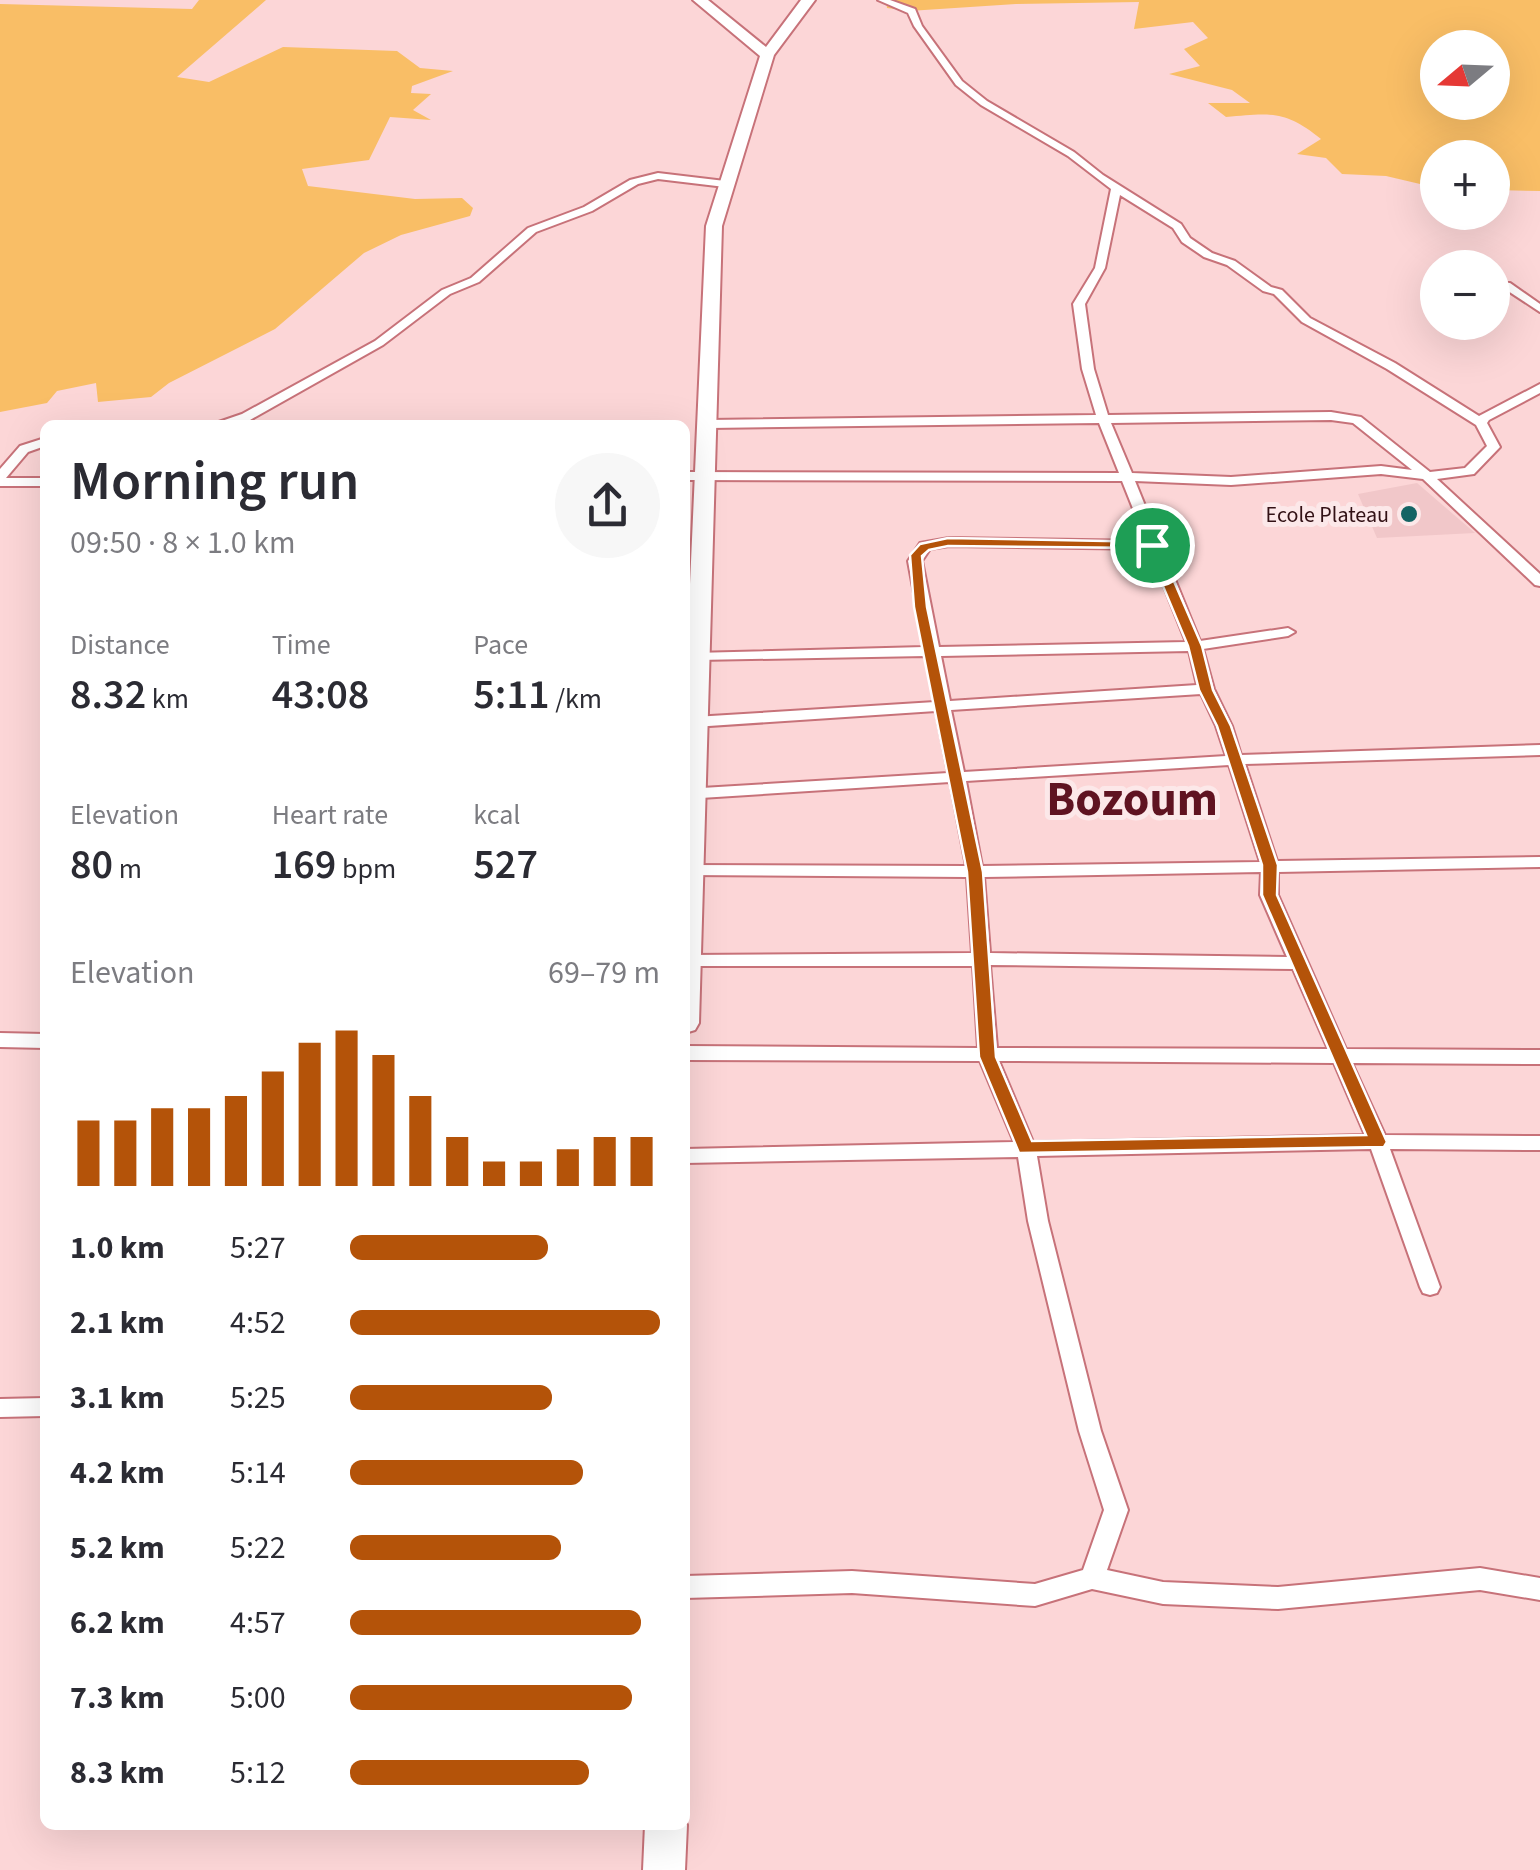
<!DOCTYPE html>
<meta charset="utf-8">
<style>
:root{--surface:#fff;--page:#f7f7f7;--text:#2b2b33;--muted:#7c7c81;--accent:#b45309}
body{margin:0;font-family:"Source Sans 3",sans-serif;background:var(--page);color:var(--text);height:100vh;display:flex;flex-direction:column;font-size:38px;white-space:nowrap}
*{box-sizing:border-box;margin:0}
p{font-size:32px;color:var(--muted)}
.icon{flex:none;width:55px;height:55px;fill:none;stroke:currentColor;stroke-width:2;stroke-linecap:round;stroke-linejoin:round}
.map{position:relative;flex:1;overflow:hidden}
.details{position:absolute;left:40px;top:420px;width:650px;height:1410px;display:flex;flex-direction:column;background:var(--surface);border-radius:15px;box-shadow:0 10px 40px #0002}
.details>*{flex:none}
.needle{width:65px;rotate:251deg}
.tools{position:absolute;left:1420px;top:30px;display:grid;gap:20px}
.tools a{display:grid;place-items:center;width:90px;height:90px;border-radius:50%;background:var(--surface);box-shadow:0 10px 40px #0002;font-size:50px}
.pin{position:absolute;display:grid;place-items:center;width:85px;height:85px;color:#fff;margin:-42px;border:5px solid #fff;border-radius:50%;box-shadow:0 2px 10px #0007}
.round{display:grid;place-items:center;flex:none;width:105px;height:105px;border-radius:52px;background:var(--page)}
.summary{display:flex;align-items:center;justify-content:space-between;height:170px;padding:0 30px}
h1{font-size:55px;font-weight:600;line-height:75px}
.figures{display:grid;grid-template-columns:repeat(3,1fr);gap:15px;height:170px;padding:10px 30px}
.figures div{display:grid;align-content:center}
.figures b{font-size:42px;font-weight:600}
.figures small{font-size:28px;font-weight:400}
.figures p{font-size:28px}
.chart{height:280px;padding:20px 30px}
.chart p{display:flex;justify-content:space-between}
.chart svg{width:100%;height:180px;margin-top:10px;stroke:var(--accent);stroke-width:6}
ul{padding:0 30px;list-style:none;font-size:32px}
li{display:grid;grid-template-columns:160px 120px 1fr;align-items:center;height:75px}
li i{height:25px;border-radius:12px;background:var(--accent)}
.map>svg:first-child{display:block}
</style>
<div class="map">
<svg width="1540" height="1870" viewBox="0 0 1540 1870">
<rect width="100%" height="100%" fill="#fcd6d7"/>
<polygon fill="#f1c7c9" points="1417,483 1475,533 1377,538 1358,494"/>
<g fill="#f9be66" fill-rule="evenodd">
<polygon points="199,0 266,0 177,77 209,82 283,47 397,51 420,68 453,71 412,86 411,93 431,94 413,110 431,120 390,117 369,160 302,169 308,186 415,199 462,198 473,208 470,216 401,235 364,253 275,329 169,383 151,397 98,402 96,383 57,391 47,403 0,412 0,4 192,9"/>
<path d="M886,0H1540V191L1493,190L1492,158H1438L1437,188L1386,176L1342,174L1326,158L1297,154L1321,139C1285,110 1270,113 1226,117L1208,103H1250L1232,90L1169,74L1200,66L1184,49L1208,38L1193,22L1134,29L1139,2L1016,4L909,11L887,8ZM1438,48H1492V102H1438Z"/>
</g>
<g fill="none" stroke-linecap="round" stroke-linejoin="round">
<defs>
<g id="street">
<path d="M878,0H890L915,9L922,26L962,81L987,101L1074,152L1103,175L1181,224L1190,238L1212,253L1235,261L1271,287L1282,290L1310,318L1395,363L1479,416L1540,384V393L1489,420L1487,423L1500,447L1474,474L1437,479L1540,574V586L1535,585L1423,479L1381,474L1231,485L1135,481L1200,641L1288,628L1295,632L1288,636L1203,649L1214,689L1232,726L1241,755L1540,745V755L1245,764L1277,861L1540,857V867L1278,872V895L1346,1049L1540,1050V1064L1352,1063L1385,1135L1540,1136V1150L1390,1149L1440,1287L1437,1293L1430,1295L1423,1293L1420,1287L1371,1149L1037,1156L1048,1221L1101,1431L1128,1510L1107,1570L1163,1582L1278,1587L1480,1568L1540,1578V1600L1480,1590L1278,1609L1163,1604L1092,1589L1035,1606L852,1593L685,1598V1576L852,1571L1035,1584L1083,1570L1104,1510L1079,1431L1028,1221L1018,1157L685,1163V1149L1014,1142L980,1061L685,1060V1046L978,1048L973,966H685L687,955L972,953L967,877L685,875V865L966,866L950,782L685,799V789L948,773L936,711L694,727L686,722L694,717L935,702L926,656L698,660L693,659V653L924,647L908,561L920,543L949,538L1146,541L1122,481L685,480V472L1119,473L1099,423L709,428L703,424L709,420L1096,415L1082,369L1073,304L1095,268L1111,189L1068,156L981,105L956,85L914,26L908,13ZM1120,195L1173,228L1182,242L1204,257L1227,265L1263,291L1274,294L1302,322L1387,369L1476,425L1487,446L1465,468L1430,472L1361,417L1331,412L1108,415L1094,369L1085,304L1105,268ZM1331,420L1353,423L1412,470L1381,466L1231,477L1132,473L1111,423ZM949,546L1149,549L1186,642L939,647L922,561L930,549ZM1189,651L1197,685L950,701L941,656ZM1201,694L1216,726L1226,756L964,772L951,710ZM1229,765L1260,862L982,866L966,781ZM1261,872L1260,895L1287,957L990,953L984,877ZM990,965L1293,969L1328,1049L997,1048ZM999,1061L1334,1063L1365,1135L1033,1142Z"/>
<polygon points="658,173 725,181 730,184 725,187 658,179 638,184 592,211 536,232 479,282 450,294 383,345 250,420 230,425 210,425 242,414 375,341 442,290 471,278 528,228 584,207 630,180"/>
<polygon points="1502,283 1510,283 1540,304 1540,312 1502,287"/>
<polygon points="45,438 45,446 28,452 6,478 45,478 45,486 0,486 0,469 20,446"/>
<polygon points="0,1033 45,1034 45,1048 0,1047"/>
<polygon points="45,1398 45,1416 0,1417 0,1399"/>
</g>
<g id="primary">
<polygon points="693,0 708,0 766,47 801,0 815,0 774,55 722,226 699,1023 695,1030 685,1033 685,696 706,226 760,56"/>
<polygon points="685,1821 687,1825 685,1870 643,1870 645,1825 685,1825"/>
</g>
</defs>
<use href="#street" stroke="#c77279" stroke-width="4"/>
<use href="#primary" stroke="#c77279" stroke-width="4"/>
<use href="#street" fill="#fff" fill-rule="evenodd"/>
<use href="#primary" fill="#fff" fill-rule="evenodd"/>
</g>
<path fill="#b45309" stroke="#fff" stroke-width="2.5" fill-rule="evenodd" d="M948,538L1157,542L1202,646L1213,690L1231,726L1278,865L1277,895L1387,1142L1384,1147L1019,1153L979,1057L967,872L914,607L910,555L920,544ZM948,546L1147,548L1188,646L1199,690L1217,726L1262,865V895L1366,1135L1032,1141L996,1057L983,872L927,607L922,556L929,550Z"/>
<circle fill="#146464" stroke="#fce8e9" stroke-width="4" cx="1409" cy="514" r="10"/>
<g text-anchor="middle" stroke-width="10" stroke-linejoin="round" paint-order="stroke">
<g font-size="22" fill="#321115" stroke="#fce8e9" text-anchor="end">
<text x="1389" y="522">Ecole Plateau</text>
</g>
<g font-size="48" font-weight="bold" fill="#5f1321" stroke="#fce8e9">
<text x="1132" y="815">Bozoum</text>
</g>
</g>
</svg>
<div class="tools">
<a><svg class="needle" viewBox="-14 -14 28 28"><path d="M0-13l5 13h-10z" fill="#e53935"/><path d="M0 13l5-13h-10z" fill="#7c7c81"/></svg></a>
<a>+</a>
<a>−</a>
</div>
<div class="pin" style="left:1152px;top:545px;background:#1e9e55"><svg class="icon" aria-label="arrive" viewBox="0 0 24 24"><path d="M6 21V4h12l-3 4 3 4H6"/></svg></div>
<section class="details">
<div class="summary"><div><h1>Morning run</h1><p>09:50 · 8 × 1.0 km</p></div><a class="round"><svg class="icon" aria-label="share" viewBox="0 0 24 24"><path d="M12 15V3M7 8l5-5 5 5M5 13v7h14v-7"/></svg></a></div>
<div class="figures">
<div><p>Distance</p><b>8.32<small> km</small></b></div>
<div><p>Time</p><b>43:08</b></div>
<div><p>Pace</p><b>5:11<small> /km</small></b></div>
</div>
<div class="figures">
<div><p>Elevation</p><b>80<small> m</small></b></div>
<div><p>Heart rate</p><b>169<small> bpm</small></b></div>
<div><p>kcal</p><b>527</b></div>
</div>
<div class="chart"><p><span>Elevation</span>69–79 m</p>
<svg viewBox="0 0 160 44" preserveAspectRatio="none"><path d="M5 44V28M15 44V28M25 44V25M35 44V25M45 44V22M55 44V16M65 44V9M75 44V6M85 44V12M95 44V22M105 44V32M115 44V38M125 44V38M135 44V35M145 44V32M155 44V32"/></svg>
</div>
<ul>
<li><b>1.0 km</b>5:27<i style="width:64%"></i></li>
<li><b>2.1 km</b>4:52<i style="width:100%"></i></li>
<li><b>3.1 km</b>5:25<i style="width:65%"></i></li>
<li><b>4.2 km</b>5:14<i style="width:75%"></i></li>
<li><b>5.2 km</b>5:22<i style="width:68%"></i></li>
<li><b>6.2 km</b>4:57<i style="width:94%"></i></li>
<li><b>7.3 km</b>5:00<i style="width:91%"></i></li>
<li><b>8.3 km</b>5:12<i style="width:77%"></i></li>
</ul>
</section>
</div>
